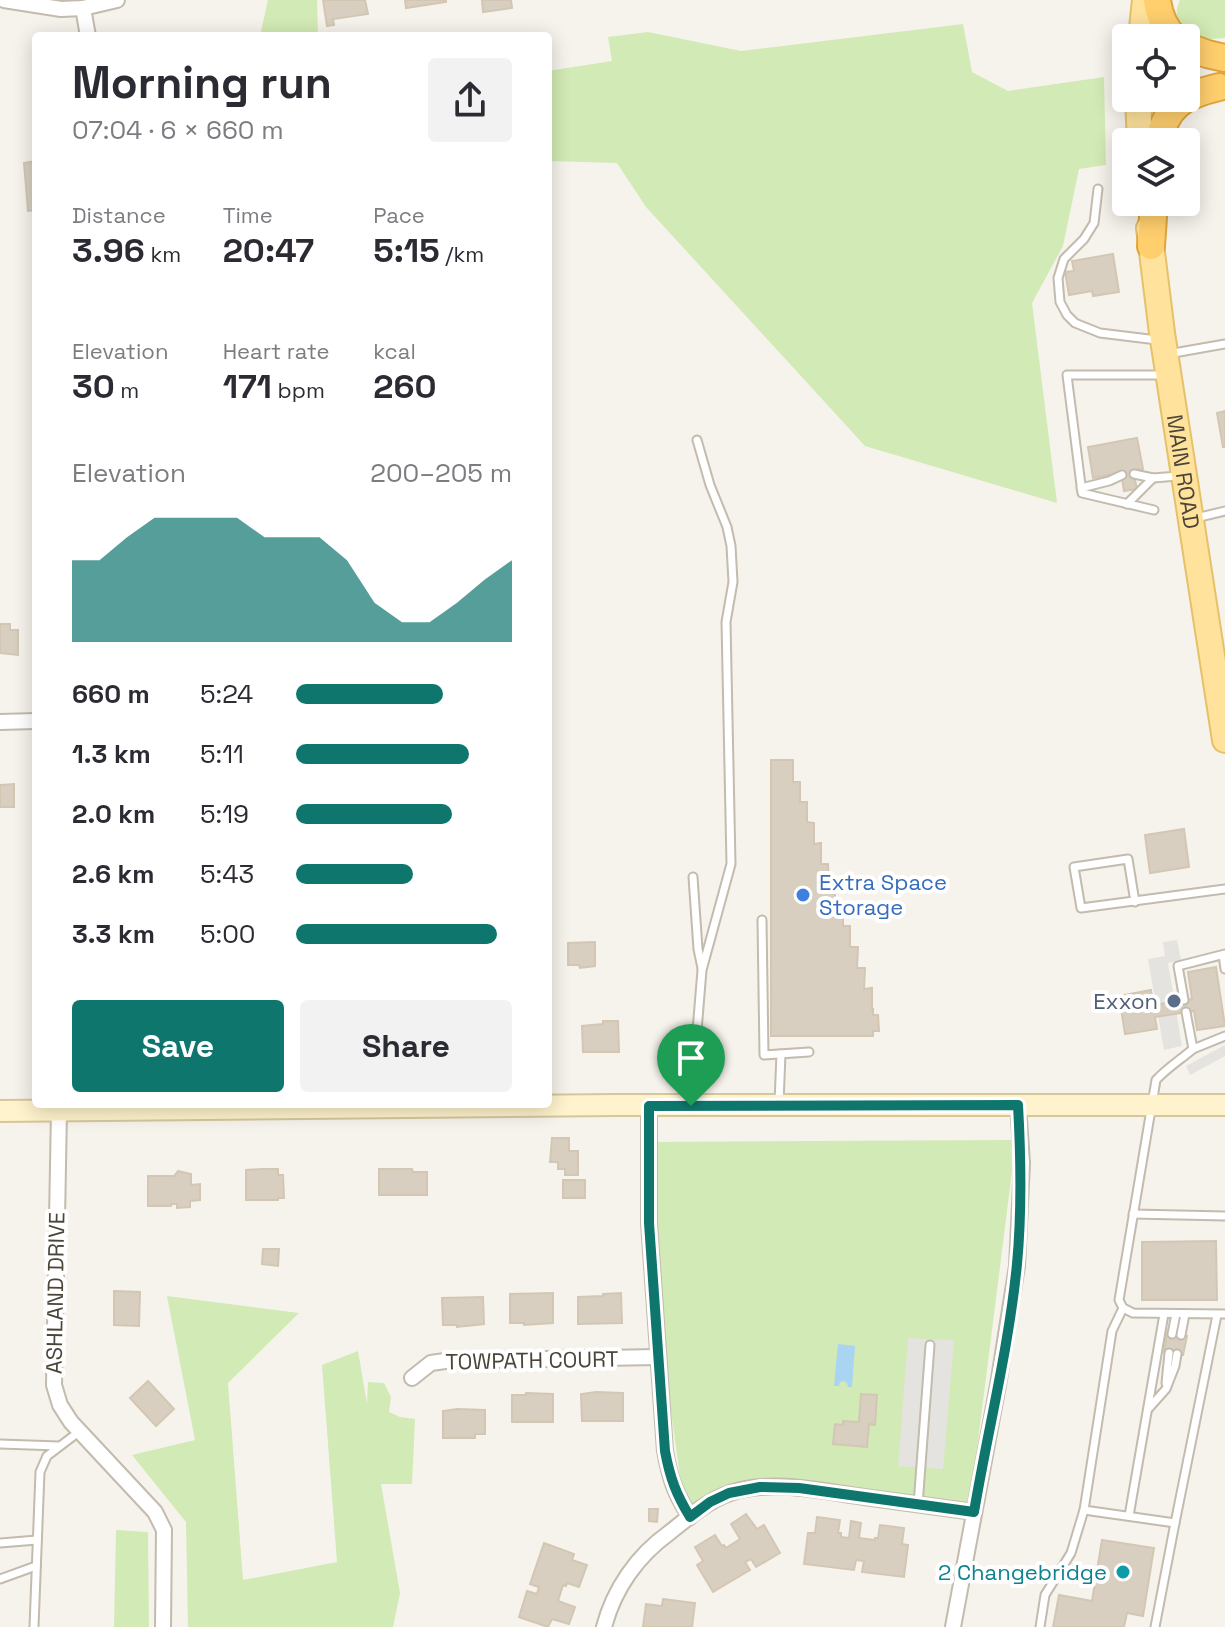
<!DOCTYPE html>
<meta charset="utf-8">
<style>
:root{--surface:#fff;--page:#f2f2f3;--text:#2b2b33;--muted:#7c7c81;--accent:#0f766e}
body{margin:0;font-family:"Space Grotesk",sans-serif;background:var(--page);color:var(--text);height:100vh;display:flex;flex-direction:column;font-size:30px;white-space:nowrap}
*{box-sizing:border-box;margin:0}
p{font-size:26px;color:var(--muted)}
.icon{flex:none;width:44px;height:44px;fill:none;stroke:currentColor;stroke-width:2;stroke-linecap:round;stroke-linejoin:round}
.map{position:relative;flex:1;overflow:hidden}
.panel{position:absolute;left:32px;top:32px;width:520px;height:1076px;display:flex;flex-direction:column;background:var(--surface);border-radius:8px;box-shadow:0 4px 20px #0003}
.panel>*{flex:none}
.fabs{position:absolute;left:1112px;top:24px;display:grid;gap:16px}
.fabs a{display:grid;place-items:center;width:88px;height:88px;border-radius:8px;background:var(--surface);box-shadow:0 4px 20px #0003;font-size:40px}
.pin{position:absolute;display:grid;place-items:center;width:68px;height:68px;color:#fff;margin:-82px -34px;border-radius:50% 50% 50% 0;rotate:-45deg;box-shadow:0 0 8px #0007}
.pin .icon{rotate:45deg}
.round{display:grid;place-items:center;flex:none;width:84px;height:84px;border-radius:8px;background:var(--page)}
.head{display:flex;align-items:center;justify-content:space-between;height:136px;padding:0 40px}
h1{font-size:44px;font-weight:600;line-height:60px}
.metrics{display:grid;grid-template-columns:repeat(3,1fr);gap:12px;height:136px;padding:8px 40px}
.metrics div{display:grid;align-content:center}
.metrics b{font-size:34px;font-weight:600}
.metrics small{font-size:22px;font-weight:400}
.metrics p{font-size:22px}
.chart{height:224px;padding:16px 40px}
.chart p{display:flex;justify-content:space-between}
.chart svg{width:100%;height:144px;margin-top:8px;fill:var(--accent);opacity:.7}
.button{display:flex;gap:16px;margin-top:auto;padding:16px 40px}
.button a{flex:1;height:92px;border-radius:8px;background:var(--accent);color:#fff;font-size:32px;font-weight:600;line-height:92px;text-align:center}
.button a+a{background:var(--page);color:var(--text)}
ul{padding:0 40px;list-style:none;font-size:26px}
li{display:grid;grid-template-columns:128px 96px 1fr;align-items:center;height:60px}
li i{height:20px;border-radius:10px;background:var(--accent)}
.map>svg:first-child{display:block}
</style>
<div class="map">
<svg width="1225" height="1627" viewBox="0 0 1225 1627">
<rect width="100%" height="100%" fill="#f6f3ec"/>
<g fill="#d2eab5">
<polygon points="268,0 317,0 318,36 260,36"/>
<polygon points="1180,0 1225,0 1225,38 1212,39 1186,81 1186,38 1175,38 1177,8"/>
<polygon points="963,24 972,72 1008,91 1104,77 1106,165 1079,169 1063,246 1032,303 1057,503 865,446 646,207 617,163 548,161 548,71 612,61 608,37 648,32 741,51"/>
<polygon points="1016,1140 969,1512 750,1492 685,1512 647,1240 644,1142"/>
<polygon points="167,1296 299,1313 228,1383 243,1580 337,1562 322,1365 358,1351 367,1404 368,1382 384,1383 391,1397 389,1412 400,1417 415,1419 412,1484 381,1484 400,1593 393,1627 188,1627 186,1522 132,1455 195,1440"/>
<polygon points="116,1530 148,1532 149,1627 114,1627"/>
</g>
<g fill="#e5e3e0">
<polygon points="1177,940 1181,960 1168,963 1182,1046 1164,1050 1148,959 1165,956 1163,942"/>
<polygon points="1225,1045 1225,1056 1190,1075 1186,1066"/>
<polygon points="908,1338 954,1340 943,1469 898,1466"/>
</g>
<polygon fill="#a9d4f2" points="838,1344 855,1346 852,1387 848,1387 847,1383 844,1381 840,1382 839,1386 834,1386"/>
<g fill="#d8cfc1" stroke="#d3c7b4" stroke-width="2">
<polygon points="323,0 365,0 368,14 333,19 334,25 327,26"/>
<polygon points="405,0 446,0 446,2 406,8"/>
<polygon points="482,0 511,0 512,8 483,12"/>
<polygon points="36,161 36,210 28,211 24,163"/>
<polygon points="1113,254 1119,292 1093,296 1092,291 1069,295 1065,272 1074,271 1072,261"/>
<polygon points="1225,411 1225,447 1223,447 1217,413"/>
<polygon points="1137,438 1143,469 1133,471 1137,489 1124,491 1121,473 1093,478 1088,447"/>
<polygon points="0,624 10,624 10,630 18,630 18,655 0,653"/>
<polygon points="771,760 793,760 793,782 800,782 800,802 807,802 807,822 814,823 814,844 821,843 821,864 828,864 829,885 835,885 835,906 843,906 843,926 850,926 850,947 858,947 857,968 865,968 864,989 872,988 872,1009 873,1009 873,1015 878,1015 879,1031 873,1031 873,1036 771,1036"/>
<polygon points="14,784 14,807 0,807 0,785"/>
<polygon points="1184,829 1189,867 1150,873 1145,835"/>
<polygon points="595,942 595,966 580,968 579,965 568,965 568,943"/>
<polygon points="1216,967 1225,1026 1197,1030 1194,1011 1155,1017 1157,1029 1125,1034 1119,996 1151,990 1153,1005 1192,999 1188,972"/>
<polygon points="603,1021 618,1021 619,1052 583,1052 582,1026 603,1024"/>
<polygon points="552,1138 569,1138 569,1151 578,1151 578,1175 565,1175 565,1169 558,1169 558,1162 550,1162"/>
<polygon points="262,1169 278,1169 278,1175 283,1175 284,1198 278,1198 278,1200 246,1200 246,1170"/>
<polygon points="379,1169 412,1169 413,1172 427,1172 427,1195 379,1195"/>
<polygon points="178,1171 191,1174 191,1185 200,1184 200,1200 190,1201 190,1207 177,1208 177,1204 171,1204 171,1206 148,1206 148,1176 174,1176"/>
<rect x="563" y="1180" width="22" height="18"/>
<polygon points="1216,1241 1217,1300 1142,1300 1142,1242"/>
<polygon points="263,1249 279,1249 278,1266 262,1264"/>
<polygon points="114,1291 140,1292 139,1326 114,1325"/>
<polygon points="553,1293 553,1323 524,1325 524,1323 510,1323 510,1294"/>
<polygon points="621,1293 622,1323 578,1324 578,1297 603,1296 603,1294"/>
<polygon points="483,1297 484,1324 457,1327 457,1325 443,1325 442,1298"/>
<polygon points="1167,1333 1187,1336 1183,1355 1164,1352"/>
<polygon points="148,1381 174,1409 156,1426 130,1398"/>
<polygon points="596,1392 623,1393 623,1421 582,1421 581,1394"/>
<polygon points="526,1393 553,1394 553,1422 512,1422 512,1395 526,1395"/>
<polygon points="861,1394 877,1395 875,1425 869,1424 867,1447 833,1444 835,1424 843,1425 843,1421 859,1422"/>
<polygon points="457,1409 485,1410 485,1434 475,1434 475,1438 443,1438 443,1411"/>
<polygon points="649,1509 658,1509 657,1522 649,1521"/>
<polygon points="746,1514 757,1529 764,1525 780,1553 756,1567 751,1559 745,1562 750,1570 713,1592 697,1565 703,1561 695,1547 715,1535 722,1546 724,1545 726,1548 740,1539 731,1524"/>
<polygon points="817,1517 840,1520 838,1533 841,1533 841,1537 849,1538 851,1521 861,1523 859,1538 875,1540 875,1538 878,1538 880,1525 904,1528 902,1544 908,1545 904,1577 862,1572 864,1561 856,1560 854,1570 804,1564 808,1533 815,1533"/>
<polygon points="1102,1540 1154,1548 1143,1616 1127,1613 1124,1627 1053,1627 1059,1595 1092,1601"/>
<polygon points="544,1543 574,1554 572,1560 587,1565 579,1587 567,1583 566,1586 563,1585 558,1601 575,1607 569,1624 552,1619 548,1627 519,1617 527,1591 537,1594 539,1587 530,1584"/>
<polygon points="663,1599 695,1603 692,1627 643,1627 646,1604 662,1606"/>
</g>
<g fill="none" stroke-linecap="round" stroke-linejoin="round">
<defs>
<g id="service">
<polyline points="1098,189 1094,223 1084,239 1064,259 1058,278 1060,302 1067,315 1075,323 1100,333 1157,340"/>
<polyline points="1168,354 1225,344"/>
<polyline points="1134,474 1153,478 1178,476"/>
<polyline points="1081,488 1109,481 1122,475"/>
<polyline points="1127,504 1153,478"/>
<polyline points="1154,510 1082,493 1067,375 1163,375"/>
<polyline points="1196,518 1225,511"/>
<polyline points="693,877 698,949 702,968"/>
<polyline points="1135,902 1128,859 1074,867 1081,908 1225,889"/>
<polyline points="762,920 764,1055 809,1052"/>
<polyline points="1223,955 1225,969"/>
<polyline points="1184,1000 1178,966 1225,954"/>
<polyline points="1186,1012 1193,1049 1225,1036"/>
<path d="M1193,1049C1180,1060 1167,1068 1156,1080L1119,1300L1123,1308L1133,1313L1225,1314"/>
<polyline points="779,1103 781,1054"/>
<polyline points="691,1104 702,970 731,864 726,622 733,582 731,546 727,527 710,485 697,440"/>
<polyline points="1133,1214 1225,1216"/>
<polyline points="1123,1308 1112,1331 1084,1510 1175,1523 1217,1315"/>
<polyline points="1172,1334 1176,1314"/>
<polyline points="1181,1335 1185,1314"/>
<polyline points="1166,1383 1169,1353"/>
<polyline points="1149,1408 1166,1389 1175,1366 1177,1354"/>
<polyline points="0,1444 59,1446"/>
<polyline points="918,1505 930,1345"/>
<polyline points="1129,1516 1164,1314"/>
<polyline points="0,1543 37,1540"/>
<polyline points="0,1579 36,1566"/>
<polyline points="34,1627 40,1472 47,1456 80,1431"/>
<polyline points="1040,1627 1045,1595 1071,1553 1084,1510"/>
<polyline points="1155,1627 1175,1523"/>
</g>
<g id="minor">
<polyline points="4,0 61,9 83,8 117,0"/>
<polyline points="83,8 88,36"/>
<polyline points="0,722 36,721"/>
<path d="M649,1106V1223L665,1451C670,1479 675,1493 690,1517"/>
<polyline points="59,1110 54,1385 60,1405 71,1422 155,1512 164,1530 163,1627"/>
<polyline points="412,1378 431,1363 445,1361 657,1357"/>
<path d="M604,1627C614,1589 637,1556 669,1533C688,1518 707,1501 730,1493C773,1479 821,1491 864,1497C901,1502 937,1507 974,1512"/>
<polyline points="953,1627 998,1385 1017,1266 1022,1163 1018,1105"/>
</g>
<polyline id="secondary" points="0,1111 615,1105 1225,1105"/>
<g id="primary">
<polyline points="1141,38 1145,0"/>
<polyline points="1138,98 1140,142"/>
<path id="s1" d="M1149,228L1162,333L1225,740"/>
</g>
<g id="motorway">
<path d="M1157,0C1159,15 1164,28 1175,38"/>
<polyline points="1186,46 1207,54 1225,58"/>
<path d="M1159,142C1165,106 1185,95 1219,87"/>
<polyline points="1151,246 1154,202"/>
</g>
</defs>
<use href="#service" stroke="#c2bbae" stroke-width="11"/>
<use href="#minor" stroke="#c2bbae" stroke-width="18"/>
<use href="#secondary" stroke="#d6c79b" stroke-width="24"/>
<use href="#primary" stroke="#e6c16a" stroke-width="28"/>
<use href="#motorway" stroke="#e0a43c" stroke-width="30"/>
<use href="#service" stroke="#fff" stroke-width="7"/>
<use href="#minor" stroke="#fff" stroke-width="14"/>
<use href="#secondary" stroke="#fff3cd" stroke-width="20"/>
<use href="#primary" stroke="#ffe39c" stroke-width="24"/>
<use href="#motorway" stroke="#ffcf6e" stroke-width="26"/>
</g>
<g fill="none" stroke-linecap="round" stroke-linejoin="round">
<defs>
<path id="route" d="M1018,1105C1021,1158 1022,1211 1017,1264C1009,1347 988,1429 974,1512L799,1488L760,1487L729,1493L710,1502L690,1517C676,1494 670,1478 665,1451L649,1223V1106Z"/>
</defs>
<use href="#route" stroke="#fff" stroke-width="16"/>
<use href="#route" stroke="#0f766e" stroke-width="10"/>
</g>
<circle fill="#3f7fe0" stroke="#fff" stroke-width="3" cx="803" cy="895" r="8"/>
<circle fill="#5c6f8a" stroke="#fff" stroke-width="3" cx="1174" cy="1001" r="8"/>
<circle fill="#0f9aa8" stroke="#fff" stroke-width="3" cx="1123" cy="1572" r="8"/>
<g text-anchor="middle" stroke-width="8" stroke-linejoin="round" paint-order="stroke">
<g font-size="22" fill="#4b4439" stroke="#fff">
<text dy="8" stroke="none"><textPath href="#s1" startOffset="246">MAIN ROAD</textPath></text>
<text transform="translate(55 1293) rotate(-89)" y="8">ASHLAND DRIVE</text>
<text transform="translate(532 1360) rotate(-1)" y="8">TOWPATH COURT</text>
</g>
<g font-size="22" fill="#366cbe" stroke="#fff" text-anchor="start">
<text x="819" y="890">Extra Space<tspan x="819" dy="25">Storage</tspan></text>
</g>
<g font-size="22" fill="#4e5e75" stroke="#fff" text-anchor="end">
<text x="1158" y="1009">Exxon</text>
</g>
<g font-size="22" fill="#0d838f" stroke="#fff" text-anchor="end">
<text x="1107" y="1580">2 Changebridge</text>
</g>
</g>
</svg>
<div class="fabs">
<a><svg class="icon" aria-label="locate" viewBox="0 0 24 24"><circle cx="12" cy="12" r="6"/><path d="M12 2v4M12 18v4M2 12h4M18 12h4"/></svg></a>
<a><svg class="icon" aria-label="layers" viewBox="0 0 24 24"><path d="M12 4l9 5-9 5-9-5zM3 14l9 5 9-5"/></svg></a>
</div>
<div class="pin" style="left:691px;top:1106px;background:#1e9e55"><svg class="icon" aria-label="arrive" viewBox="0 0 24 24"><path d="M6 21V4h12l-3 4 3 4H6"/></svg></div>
<section class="panel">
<div class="head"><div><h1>Morning run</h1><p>07:04 · 6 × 660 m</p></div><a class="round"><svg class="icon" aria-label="share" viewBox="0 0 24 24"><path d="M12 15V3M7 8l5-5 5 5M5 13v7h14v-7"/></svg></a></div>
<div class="metrics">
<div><p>Distance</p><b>3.96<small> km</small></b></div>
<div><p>Time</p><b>20:47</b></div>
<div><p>Pace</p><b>5:15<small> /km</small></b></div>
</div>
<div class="metrics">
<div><p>Elevation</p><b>30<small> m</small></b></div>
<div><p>Heart rate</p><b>171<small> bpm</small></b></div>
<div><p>kcal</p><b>260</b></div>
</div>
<div class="chart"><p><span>Elevation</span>200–205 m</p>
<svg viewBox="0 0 160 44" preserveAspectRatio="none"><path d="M0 44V19L10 19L20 12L30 6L40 6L50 6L60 6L70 12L80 12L90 12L100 19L110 32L120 38L130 38L140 32L150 25L160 19V44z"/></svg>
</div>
<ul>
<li><b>660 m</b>5:24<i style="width:68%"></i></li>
<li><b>1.3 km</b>5:11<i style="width:80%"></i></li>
<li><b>2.0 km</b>5:19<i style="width:72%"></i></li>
<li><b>2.6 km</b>5:43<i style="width:54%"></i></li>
<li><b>3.3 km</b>5:00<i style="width:93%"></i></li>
</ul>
<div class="button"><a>Save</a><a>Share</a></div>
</section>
</div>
